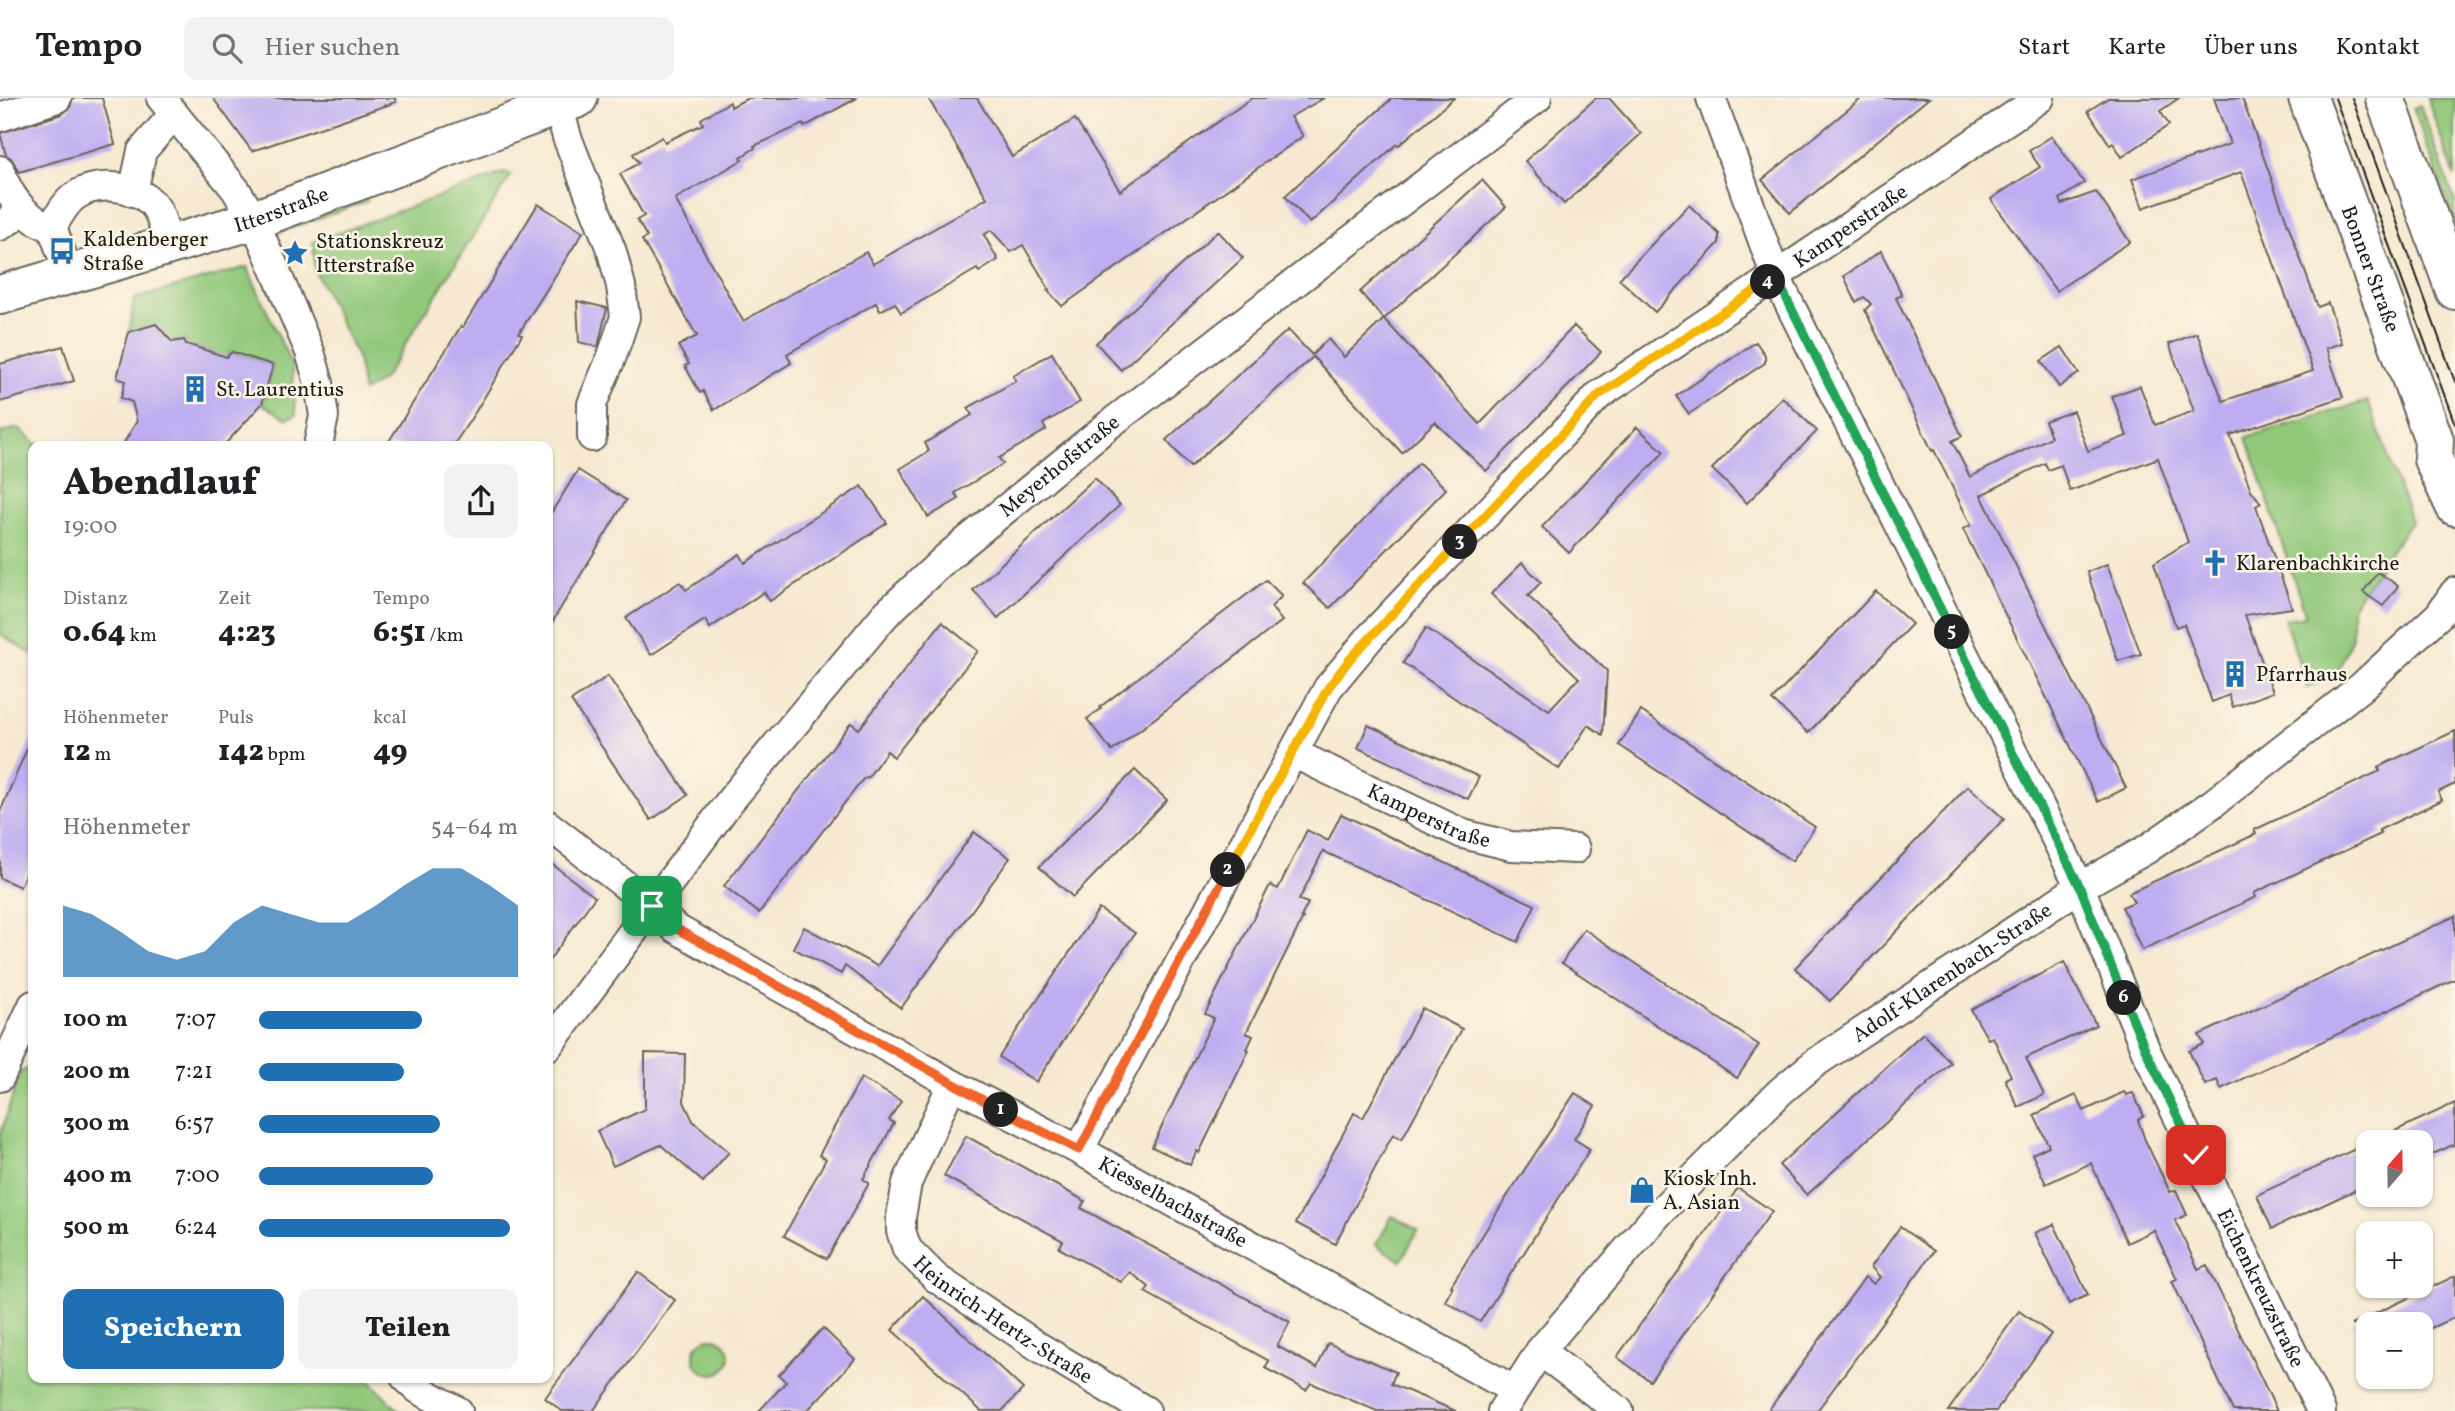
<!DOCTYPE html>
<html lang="de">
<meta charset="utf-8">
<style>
:root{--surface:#fff;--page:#f2f2f2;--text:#202124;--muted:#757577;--line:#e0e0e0;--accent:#1f6fb2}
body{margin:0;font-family:Vollkorn,serif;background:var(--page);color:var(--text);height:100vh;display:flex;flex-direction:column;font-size:26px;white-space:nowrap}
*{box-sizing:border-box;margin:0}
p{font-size:23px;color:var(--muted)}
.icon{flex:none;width:38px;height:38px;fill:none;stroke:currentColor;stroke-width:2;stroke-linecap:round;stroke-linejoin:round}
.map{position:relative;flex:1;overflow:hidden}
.side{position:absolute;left:28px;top:343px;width:525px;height:942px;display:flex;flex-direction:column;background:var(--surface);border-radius:14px;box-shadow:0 2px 5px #0004}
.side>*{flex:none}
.needle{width:46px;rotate:20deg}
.tools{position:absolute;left:2356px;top:1032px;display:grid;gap:14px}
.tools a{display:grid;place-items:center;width:77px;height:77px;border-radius:14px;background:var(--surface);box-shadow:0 2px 5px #0004;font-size:35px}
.pin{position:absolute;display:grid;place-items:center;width:60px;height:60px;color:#fff;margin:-30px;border-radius:14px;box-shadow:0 4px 10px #0006}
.km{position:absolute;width:35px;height:35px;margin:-18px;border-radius:50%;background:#222;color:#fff;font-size:19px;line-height:35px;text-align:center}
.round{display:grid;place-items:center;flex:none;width:74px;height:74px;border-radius:14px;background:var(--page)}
.overview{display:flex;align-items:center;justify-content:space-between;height:119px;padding:0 35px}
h1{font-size:38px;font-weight:800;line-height:52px}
.metrics{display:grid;grid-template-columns:repeat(3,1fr);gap:10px;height:119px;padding:7px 35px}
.metrics div{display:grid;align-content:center}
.metrics b{font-size:30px;font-weight:800}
.metrics small{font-size:19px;font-weight:400}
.metrics p{font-size:19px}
.chart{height:196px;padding:14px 35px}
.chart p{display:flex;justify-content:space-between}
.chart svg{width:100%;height:126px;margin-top:7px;fill:var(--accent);opacity:.7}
.primary-button{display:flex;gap:14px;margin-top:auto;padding:14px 35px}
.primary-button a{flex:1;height:80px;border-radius:14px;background:var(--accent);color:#fff;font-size:28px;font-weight:800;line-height:80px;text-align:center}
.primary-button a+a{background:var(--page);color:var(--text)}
ul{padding:0 35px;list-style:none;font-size:23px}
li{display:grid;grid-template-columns:112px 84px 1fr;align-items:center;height:52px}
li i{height:18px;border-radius:9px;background:var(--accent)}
header{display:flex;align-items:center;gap:42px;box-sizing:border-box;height:98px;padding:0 35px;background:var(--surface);border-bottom:2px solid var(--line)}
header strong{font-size:33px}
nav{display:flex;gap:38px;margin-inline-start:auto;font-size:24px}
.search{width:490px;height:63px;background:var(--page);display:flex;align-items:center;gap:18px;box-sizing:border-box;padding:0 24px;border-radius:14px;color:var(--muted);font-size:26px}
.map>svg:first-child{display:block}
</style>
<header>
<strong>Tempo</strong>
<div class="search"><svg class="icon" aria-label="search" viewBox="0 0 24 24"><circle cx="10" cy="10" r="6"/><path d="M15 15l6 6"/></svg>Hier suchen</div>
<nav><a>Start</a><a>Karte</a><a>Über uns</a><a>Kontakt</a></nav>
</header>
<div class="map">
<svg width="2455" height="1313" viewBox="0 0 2455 1313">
<rect width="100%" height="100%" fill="#fcf5e5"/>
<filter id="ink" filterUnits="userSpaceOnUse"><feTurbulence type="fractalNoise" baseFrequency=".0143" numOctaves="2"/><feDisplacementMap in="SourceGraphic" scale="14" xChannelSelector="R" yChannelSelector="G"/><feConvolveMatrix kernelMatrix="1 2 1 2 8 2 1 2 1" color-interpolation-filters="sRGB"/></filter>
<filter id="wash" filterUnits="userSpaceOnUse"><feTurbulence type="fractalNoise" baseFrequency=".00686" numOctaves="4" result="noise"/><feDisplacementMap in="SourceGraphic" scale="28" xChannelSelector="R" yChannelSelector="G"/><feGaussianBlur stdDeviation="1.57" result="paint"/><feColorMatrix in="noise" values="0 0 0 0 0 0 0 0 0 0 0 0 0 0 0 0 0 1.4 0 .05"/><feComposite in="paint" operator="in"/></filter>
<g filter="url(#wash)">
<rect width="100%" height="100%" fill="#f7e9d1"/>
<g fill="#91c87a" stroke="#56724b" stroke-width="2">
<polygon points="2427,0 2455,0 2455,79"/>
<polygon points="2420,7 2455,103 2455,125 2413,10"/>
<polygon points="506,74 511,77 383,282 363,294 357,259 315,173 313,144"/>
<polygon points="364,95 368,103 277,135 281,129"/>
<polygon points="247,169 292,268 296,317 287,321 262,306 273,267 232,254 221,264 212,254 196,249 190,254 184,242 169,244 129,234 134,201"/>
<polygon points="2368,303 2411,423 2352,509 2352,538 2338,573 2308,590 2284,521 2306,518 2247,339"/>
<polygon points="18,330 39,348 33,348 33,557 0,536 0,335"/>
<polygon points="33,969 33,1279 366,1279 399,1313 0,1313 0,1038 20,974"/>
<polygon points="1392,1118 1418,1132 1401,1163 1376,1147"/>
<circle cx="712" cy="1258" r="18"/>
</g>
<g id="blocks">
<g fill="#beadf1">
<polygon points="73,0 102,0 115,46 19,74 11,60 6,57 0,35 62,16 70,10"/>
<polygon points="213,0 395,0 396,4 252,53"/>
<polygon points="748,0 857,0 804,29 803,26 754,48 755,50 741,59 742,62 675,101 743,223 866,154 873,166 987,100 928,0 977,0 1012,59 1075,21 1120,93 1252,0 1324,0 1290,19 1303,38 1062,208 1047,192 1049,191 1023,147 1011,154 991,132 984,137 998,162 979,174 977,171 901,215 895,205 880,213 876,205 787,256 791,265 714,312 703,293 700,295 685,268 689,266 678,248 697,238 642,142 647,139 637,122 644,118 620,76 639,65 633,56 662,39 665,44 703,26 701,21 730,4 731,9"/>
<polygon points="1392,0 1454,0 1399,47 1397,46 1310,125 1285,98"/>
<polygon points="1596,0 1609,0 1641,36 1564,106 1525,63"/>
<polygon points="1862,0 1929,0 1790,115 1762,82"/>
<polygon points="2108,0 2179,0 2160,13 2169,27 2122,59 2113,45 2110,47 2088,13"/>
<polygon points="2214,0 2242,0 2318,209 2328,205 2342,245 2326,250 2343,299 2230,337 2251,392 2261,405 2256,408 2292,510 2245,517 2273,594 2233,609 2229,597 2212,604 2184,526 2176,529 2154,465 2188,444 2158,360 2070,393 2061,367 2048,372 2045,365 1981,397 2126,690 2098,704 1963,431 1971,427 1934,352 1932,353 1865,212 1871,206 1864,199 1856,204 1844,178 1881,153 1902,197 1896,200 1962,338 1952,343 1970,379 2051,339 2045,323 2073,313 2088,353 2127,338 2112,298 2140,288 2155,327 2194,313 2169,246 2197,235 2223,303 2313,273 2241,74 2143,110 2132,81 2230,46"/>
<polygon points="2052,38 2084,85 2060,101 2062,106 2096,94 2130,144 2056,193 1991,101 2040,69 2029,53"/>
<polygon points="1482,82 1506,109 1384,221 1360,194"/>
<polygon points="538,106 583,134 519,235 522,237 476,313 453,348 386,348 461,228 463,229"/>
<polygon points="1689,107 1719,136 1719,145 1655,214 1619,181"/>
<polygon points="1218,133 1243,160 1121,272 1096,245"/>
<polygon points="577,203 607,210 598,249 579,244"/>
<polygon points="1384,221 1480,326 1574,228 1601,254 1486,373 1435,324 1402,355 1313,259 1190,369 1166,342 1288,232 1312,257 1328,241 1344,259"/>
<polygon points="156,226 172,244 184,242 186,246 227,259 232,254 273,267 262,306 226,345 213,348 122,348 137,323 132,304 121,300 125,283 117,280 129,234"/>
<polygon points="1756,244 1765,257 1765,265 1689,316 1676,298"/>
<polygon points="63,248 74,283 0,304 0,266"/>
<polygon points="2062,249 2079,275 2059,289 2041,263"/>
<polygon points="1052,255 1080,304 1043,326 1046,332 999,360 1003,366 955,395 959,401 928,419 900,371 929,353 925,345 972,317 968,310 1016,283 1013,278"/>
<polygon points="1782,299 1817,333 1747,405 1712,371"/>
<polygon points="1637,329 1664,354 1569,455 1542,429"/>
<polygon points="1419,365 1446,391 1330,510 1303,485"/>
<polygon points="578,372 626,402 548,531 548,420"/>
<polygon points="1095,380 1120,407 998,520 973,492"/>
<polygon points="862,388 887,425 770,503 764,494 710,530 705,522 651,557 626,520 680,484 686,492 740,456 745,465"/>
<polygon points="1522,465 1541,484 1528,498 1607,573 1603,637 1588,627 1559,671 1403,565 1426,530 1549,612 1579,580 1491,496"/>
<polygon points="2107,466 2141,556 2118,563 2087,474"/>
<polygon points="2378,474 2398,488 2383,508 2363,494"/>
<polygon points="1266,482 1282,498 1271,509 1282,523 1112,653 1087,621 1101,611 1100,609"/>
<polygon points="1876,493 1912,526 1808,635 1772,602"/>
<polygon points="942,524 978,553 894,659 887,653 868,679 864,680 759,815 724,788 851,625 859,631"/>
<polygon points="608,578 688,697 651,722 571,603"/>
<polygon points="1641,613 1815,729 1792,763 1619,647"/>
<polygon points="1368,627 1479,679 1468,701 1358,650"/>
<polygon points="2455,633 2455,686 2438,694 2442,702 2379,732 2381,736 2254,795 2256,799 2142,852 2122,809 2134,804 2129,795 2256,736 2254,732 2380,673 2378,669"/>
<polygon points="33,637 33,758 20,789 0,780 0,714"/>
<polygon points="1135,672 1167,702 1073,799 1039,769"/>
<polygon points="1968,688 2004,721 1830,903 1795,870"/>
<polygon points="1341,716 1535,807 1518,844 1323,753 1299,802 1308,805 1301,819 1303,820 1246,935 1253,938 1247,951 1249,952 1199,1055 1197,1053 1190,1067 1152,1049 1214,920 1205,916 1270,787 1278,791 1307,732 1328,743"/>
<polygon points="974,734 1010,760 901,910 845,868 841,876 793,850 804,829 877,868"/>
<polygon points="548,763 595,799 548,864"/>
<polygon points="1099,811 1135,835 1036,984 999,959"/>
<polygon points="2455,818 2455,881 2221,991 2217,982 2205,987 2189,953 2204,946 2199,937"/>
<polygon points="1584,831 1759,947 1737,980 1562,865"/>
<polygon points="2064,864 2096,927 2026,960 2044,997 2018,1009 2005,981 2011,978 1993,939 1988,941 1971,912"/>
<polygon points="1422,910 1462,931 1402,1041 1393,1036 1335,1146 1296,1125 1354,1015 1363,1020"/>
<polygon points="1923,935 1951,965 1807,1097 1779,1067"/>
<polygon points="645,955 685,956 684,1004 693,1023 729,1054 703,1084 661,1047 613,1068 597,1033 645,1011"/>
<polygon points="861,980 901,1003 889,1022 894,1025 863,1081 869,1085 827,1161 784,1138 826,1061 819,1057"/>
<polygon points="2124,994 2126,997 2133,995 2144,1018 2138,1022 2145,1042 2170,1094 2176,1092 2187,1117 2175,1122 2198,1171 2207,1167 2277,1313 2233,1313 2172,1183 2177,1181 2154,1132 2127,1145 2091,1065 2046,1086 2032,1056 2049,1048 2034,1017 2076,997 2084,1013"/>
<polygon points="1575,995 1595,1008 1574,1041 1590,1051 1480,1224 1445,1203 1453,1189 1451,1188 1504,1103"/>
<polygon points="2455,1005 2455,1046 2420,1062 2420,1045 2369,1045"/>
<polygon points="966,1038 1085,1103 1081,1110 1290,1224 1277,1248 1317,1270 1328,1245 1396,1274 1391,1286 1456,1313 1377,1313 1311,1285 1306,1292 1265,1270 1269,1263 1145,1194 1149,1189 1130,1174 1121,1184 1059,1150 1063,1143 944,1078"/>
<polygon points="2368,1045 2368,1086 2272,1131 2257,1097"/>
<polygon points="1738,1090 1772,1113 1650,1283 1617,1259"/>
<polygon points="2054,1126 2088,1197 2069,1206 2035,1135"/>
<polygon points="1900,1129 1934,1153 1817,1313 1768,1313 1865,1179 1874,1186 1880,1179 1871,1169"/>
<polygon points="638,1174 675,1202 593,1313 562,1313 545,1300"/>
<polygon points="2455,1178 2455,1219 2420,1235 2420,1227 2351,1227"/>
<polygon points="923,1198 1023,1291 1002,1313 981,1313 892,1232"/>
<polygon points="2019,1213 2051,1236 1996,1313 1948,1313"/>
<polygon points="823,1230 855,1261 807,1313 759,1313 786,1284 779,1277"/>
</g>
</g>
</g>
<g filter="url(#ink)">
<use href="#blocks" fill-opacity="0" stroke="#69645b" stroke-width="2"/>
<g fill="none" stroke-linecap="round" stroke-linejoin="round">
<defs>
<g id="street">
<polyline points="161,0 236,92 254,122 310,254 319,285 324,318 318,348"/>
<path id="s1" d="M1711,0L1776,179L2080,789L2146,953L2321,1313"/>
<polyline points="558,7 567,39 612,154 621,188 625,219 612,258 592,306 592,339"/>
<polyline points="0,19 57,0"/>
<path d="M0,72C8,97 25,122 52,129L69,176"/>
<polyline points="133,94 142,53 174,16"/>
<polyline points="0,128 11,121 18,109"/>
<path d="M52,129C58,119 65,105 75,98C97,82 140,87 156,110C163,121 165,135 168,147"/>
<path id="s2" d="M1293,655L1463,736L1511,748L1575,751"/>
<path id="s3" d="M548,727L652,808L675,830L952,986L1079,1052L1514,1292"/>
<path id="s4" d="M548,948L730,703L885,517L947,459L1110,326L1537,0"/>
<polyline points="0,979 33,907"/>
<path id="s5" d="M952,986L907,1085L901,1119V1133L907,1151L936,1180L1039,1249L1146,1313"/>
<path id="s6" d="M1079,1052L1328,590L1372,537L1599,297L2040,0"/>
<polyline points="1540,1253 1619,1313"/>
<polyline points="405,1279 418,1291 458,1313"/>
<path id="s7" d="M1502,1313L1540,1253L1658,1116L1781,993L1815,965L2080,789L2147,751L2212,706L2360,590L2439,517L2455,494"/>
</g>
<g id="secondary">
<path id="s8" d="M2308,0L2434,342L2433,361L2455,408"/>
<polyline points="2385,0 2455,192"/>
<path id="s9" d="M0,197L254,122L578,0"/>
</g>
</defs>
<use href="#street" stroke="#69645b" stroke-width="32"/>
<use href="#secondary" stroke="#69645b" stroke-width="42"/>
<use href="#street" stroke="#fff" stroke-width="28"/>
<use href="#secondary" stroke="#fff" stroke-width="38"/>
<g stroke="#1c1c1c" stroke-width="2">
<polyline points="2335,0 2455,326"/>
<polyline points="2352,0 2455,284"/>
</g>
</g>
</g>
<g fill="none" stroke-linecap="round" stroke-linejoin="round" filter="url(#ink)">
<defs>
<polyline id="split-1" points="652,808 675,830 1001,1012"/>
<polyline id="split-2" points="1001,1012 1079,1052 1228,772"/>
<polyline id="split-3" points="1228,772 1328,590 1350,561 1460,444"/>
<polyline id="split-4" points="1460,444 1599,297 1768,184"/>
<polyline id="split-5" points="1768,184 1776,179 1952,534"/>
<polyline id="split-6" points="1952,534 2080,789 2124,900"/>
<polyline id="split-7" points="2124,900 2146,953 2196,1057"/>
</defs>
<use href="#split-1" stroke="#fff" stroke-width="14"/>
<use href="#split-2" stroke="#fff" stroke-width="14"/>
<use href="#split-3" stroke="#fff" stroke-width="14"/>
<use href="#split-4" stroke="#fff" stroke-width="14"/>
<use href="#split-5" stroke="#fff" stroke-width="14"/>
<use href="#split-6" stroke="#fff" stroke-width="14"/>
<use href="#split-7" stroke="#fff" stroke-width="14"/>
<use href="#split-1" stroke="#f0652b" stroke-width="9"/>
<use href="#split-2" stroke="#f0652b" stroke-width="9"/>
<use href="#split-3" stroke="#f5b400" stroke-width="9"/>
<use href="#split-4" stroke="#f5b400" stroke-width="9"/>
<use href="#split-5" stroke="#22a559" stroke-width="9"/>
<use href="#split-6" stroke="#22a559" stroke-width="9"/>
<use href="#split-7" stroke="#22a559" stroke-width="9"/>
</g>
<defs>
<symbol id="bus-bare" viewBox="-9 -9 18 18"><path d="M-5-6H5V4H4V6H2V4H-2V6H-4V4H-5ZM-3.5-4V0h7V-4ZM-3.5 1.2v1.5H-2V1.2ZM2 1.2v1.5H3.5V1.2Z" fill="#1f6fb2" stroke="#fcf5e5" stroke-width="2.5" paint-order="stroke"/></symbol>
<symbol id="sight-bare" viewBox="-9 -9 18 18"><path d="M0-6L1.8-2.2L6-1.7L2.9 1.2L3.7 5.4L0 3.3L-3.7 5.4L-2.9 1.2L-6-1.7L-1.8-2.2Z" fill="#1f6fb2" stroke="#fcf5e5" stroke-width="2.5" paint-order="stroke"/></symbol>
<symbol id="building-bare" viewBox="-9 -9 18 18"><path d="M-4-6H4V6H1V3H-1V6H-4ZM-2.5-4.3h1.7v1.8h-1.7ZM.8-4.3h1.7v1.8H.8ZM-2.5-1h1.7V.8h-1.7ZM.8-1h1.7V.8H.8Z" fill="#1f6fb2" stroke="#fcf5e5" stroke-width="2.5" paint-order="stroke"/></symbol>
<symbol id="church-bare" viewBox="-9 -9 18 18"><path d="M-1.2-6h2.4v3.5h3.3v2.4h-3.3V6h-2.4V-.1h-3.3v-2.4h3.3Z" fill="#1f6fb2" stroke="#fcf5e5" stroke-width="2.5" paint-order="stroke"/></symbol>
<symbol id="shop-bare" viewBox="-9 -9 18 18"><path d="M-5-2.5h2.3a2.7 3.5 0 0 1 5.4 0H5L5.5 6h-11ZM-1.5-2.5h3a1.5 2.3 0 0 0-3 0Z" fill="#1f6fb2" stroke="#fcf5e5" stroke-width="2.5" paint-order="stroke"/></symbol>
</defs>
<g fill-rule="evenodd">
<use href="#bus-bare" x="43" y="134" width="38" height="38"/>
<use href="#sight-bare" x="276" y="136" width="38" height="38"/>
<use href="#building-bare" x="176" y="272" width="38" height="38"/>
<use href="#church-bare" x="2196" y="446" width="38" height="38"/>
<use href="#building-bare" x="2216" y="557" width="38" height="38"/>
<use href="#shop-bare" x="1623" y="1073" width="38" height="38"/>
</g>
<g text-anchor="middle" stroke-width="5" stroke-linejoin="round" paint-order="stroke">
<g font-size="21" fill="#1c1c1c" stroke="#fcf5e5">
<text dy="7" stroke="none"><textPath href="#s9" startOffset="294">Itterstraße</textPath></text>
<text dy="7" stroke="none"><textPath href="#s6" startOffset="1227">Kamperstraße</textPath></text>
<text dy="7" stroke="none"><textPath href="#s8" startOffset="182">Bonner Straße</textPath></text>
<text dy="7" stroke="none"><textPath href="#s4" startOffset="777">Meyerhofstraße</textPath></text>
<text dy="7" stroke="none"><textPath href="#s2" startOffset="150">Kamperstraße</textPath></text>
<text dy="7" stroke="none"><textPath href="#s7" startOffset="634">Adolf-Klarenbach-Straße</textPath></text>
<text dy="7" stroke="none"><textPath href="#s3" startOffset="732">Kiesselbachstraße</textPath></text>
<text dy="7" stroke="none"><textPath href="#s1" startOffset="1312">Eichenkreuzstraße</textPath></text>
<text dy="7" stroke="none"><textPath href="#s5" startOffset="296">Heinrich-Hertz-Straße</textPath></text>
</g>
<g font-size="21" fill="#1c1c1c" stroke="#fcf5e5" text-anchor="start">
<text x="83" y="148">Kaldenberger<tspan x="83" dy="24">Straße</tspan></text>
<text x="316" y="150">Stationskreuz<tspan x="316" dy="24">Itterstraße</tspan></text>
<text x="216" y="298">St. Laurentius</text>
<text x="2236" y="472">Klarenbachkirche</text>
<text x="2256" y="583">Pfarrhaus</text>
<text x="1663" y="1087">Kiosk Inh.<tspan x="1663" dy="24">A. Asian</tspan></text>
</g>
</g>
</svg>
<div class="tools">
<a><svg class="needle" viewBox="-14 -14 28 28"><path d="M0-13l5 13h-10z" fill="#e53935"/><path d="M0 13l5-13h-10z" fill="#757577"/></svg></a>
<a>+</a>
<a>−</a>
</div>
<div class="pin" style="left:652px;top:808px;background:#1e9e55"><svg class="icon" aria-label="arrive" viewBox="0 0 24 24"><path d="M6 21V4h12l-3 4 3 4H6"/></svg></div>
<div class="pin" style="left:2196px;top:1057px;background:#d93025"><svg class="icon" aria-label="check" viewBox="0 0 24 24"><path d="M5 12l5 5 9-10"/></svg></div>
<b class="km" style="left:1001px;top:1012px">1</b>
<b class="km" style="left:1228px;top:772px">2</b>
<b class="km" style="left:1460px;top:444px">3</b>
<b class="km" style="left:1768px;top:184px">4</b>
<b class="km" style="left:1952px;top:534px">5</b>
<b class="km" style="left:2124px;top:900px">6</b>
<section class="side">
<div class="overview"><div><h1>Abendlauf</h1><p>19:00</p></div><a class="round"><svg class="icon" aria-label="share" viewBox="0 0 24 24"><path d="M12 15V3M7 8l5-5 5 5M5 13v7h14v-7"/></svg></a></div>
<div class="metrics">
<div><p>Distanz</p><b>0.64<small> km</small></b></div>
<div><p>Zeit</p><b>4:23</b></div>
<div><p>Tempo</p><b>6:51<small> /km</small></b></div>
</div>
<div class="metrics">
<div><p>Höhenmeter</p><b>12<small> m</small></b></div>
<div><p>Puls</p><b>142<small> bpm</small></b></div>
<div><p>kcal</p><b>49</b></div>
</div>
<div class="chart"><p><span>Höhenmeter</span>54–64 m</p>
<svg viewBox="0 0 160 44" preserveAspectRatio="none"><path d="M0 44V19L10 22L20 28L30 35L40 38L50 35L60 25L70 19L80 22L90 25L100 25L110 19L120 12L130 6L140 6L150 12L160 19V44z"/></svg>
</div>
<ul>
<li><b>100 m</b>7:07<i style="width:63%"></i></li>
<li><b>200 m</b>7:21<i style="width:56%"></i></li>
<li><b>300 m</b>6:57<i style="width:70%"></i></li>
<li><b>400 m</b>7:00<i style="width:67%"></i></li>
<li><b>500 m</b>6:24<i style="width:97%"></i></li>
</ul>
<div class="primary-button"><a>Speichern</a><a>Teilen</a></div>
</section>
</div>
